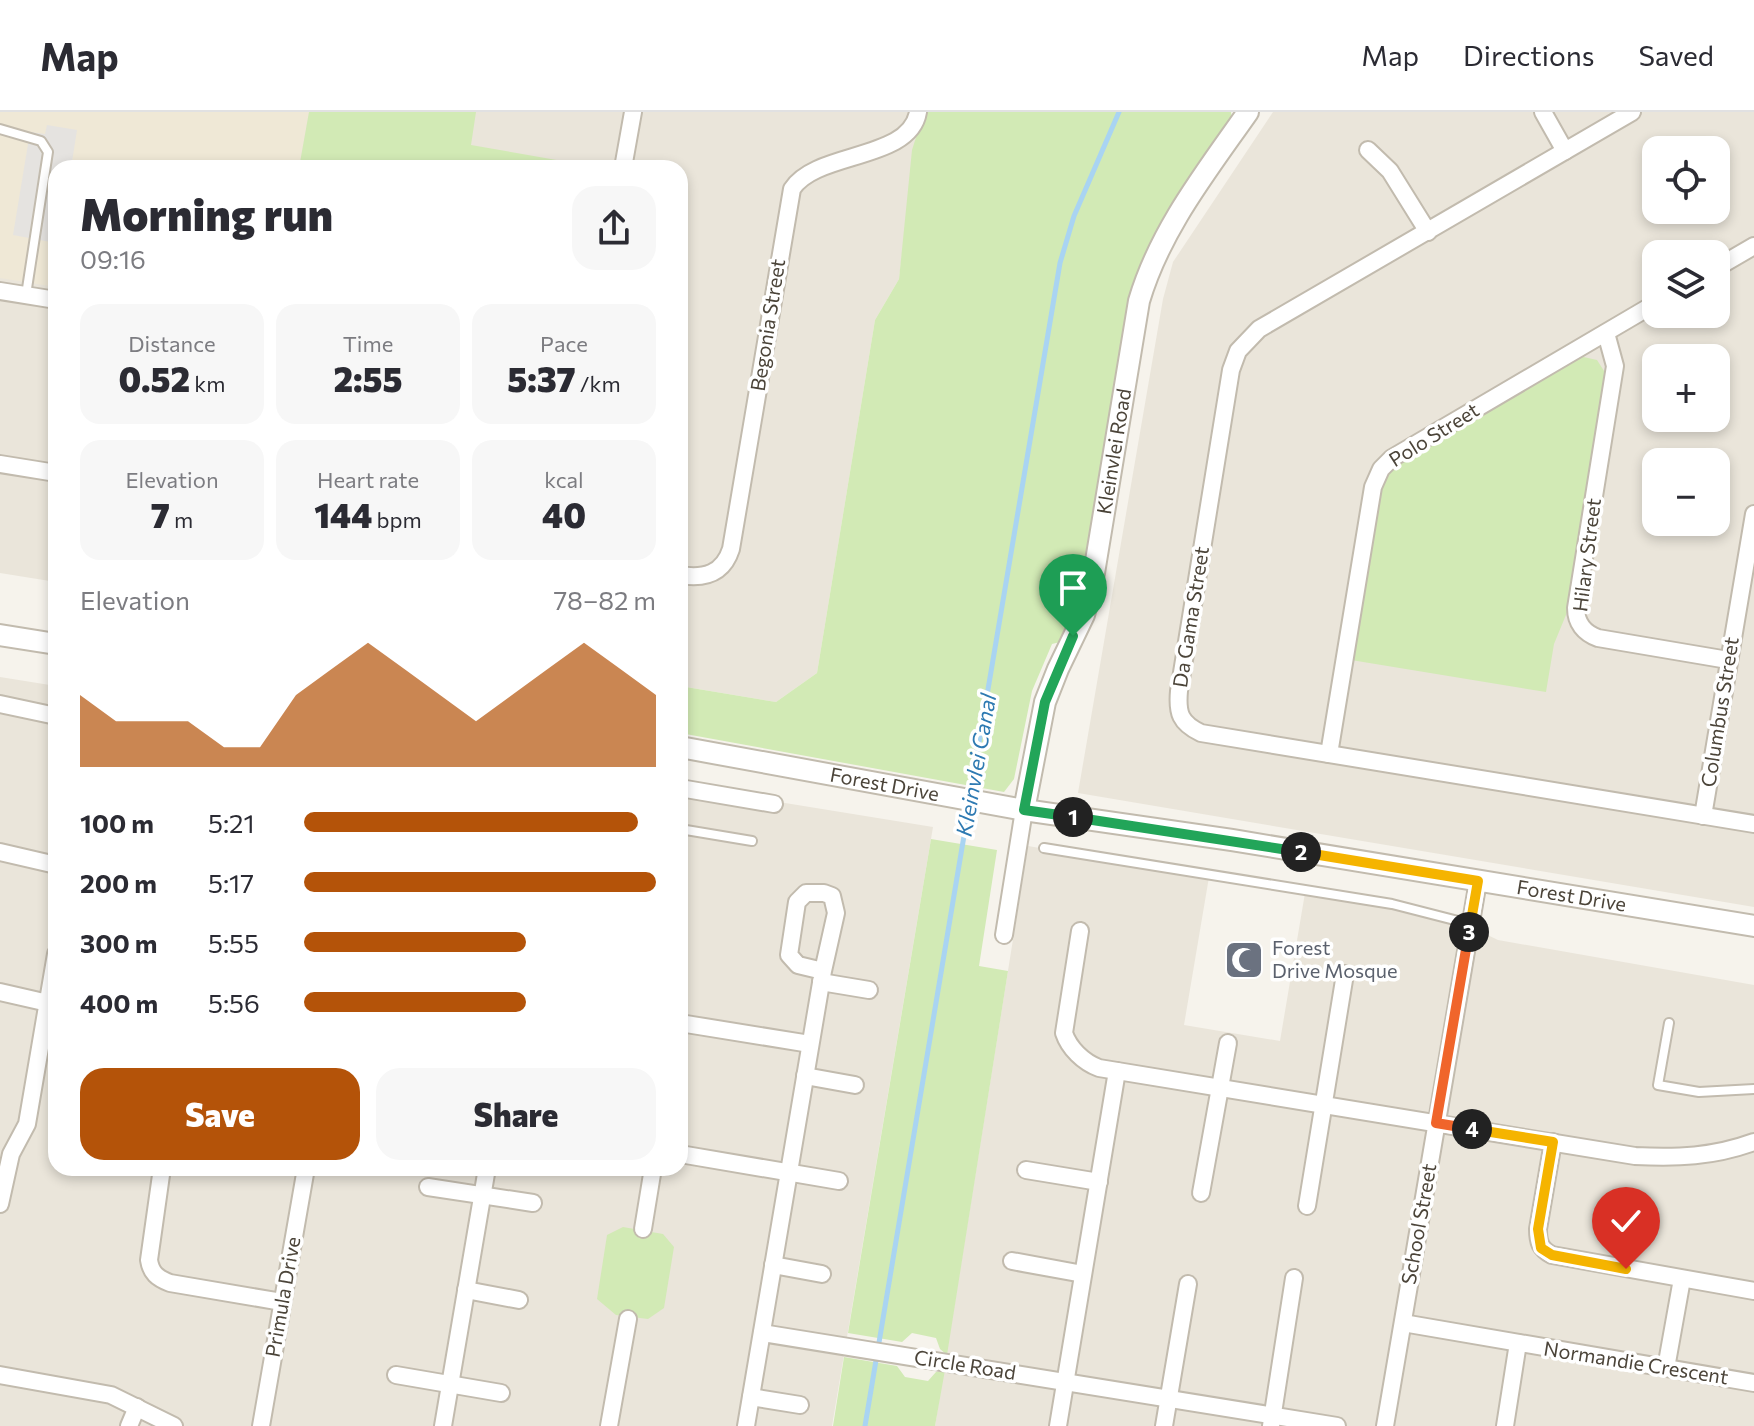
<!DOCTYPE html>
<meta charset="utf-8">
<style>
:root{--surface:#fff;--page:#f7f7f7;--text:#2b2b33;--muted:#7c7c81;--line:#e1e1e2;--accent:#b45309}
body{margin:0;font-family:Commissioner,sans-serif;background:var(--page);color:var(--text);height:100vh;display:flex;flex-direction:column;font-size:30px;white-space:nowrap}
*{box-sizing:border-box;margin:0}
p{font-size:26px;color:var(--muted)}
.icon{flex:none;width:44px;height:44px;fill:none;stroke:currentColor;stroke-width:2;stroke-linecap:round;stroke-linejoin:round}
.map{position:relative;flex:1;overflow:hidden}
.panel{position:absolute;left:48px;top:48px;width:640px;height:1016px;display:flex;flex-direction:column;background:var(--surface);border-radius:24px;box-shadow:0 4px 12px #0003}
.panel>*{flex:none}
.controls{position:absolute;left:1642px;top:24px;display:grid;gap:16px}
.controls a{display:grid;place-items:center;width:88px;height:88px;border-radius:16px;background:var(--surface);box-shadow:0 4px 12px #0003;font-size:40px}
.pin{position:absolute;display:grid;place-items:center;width:68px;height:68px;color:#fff;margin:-82px -34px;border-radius:50% 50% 50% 0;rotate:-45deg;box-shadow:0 0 8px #0007}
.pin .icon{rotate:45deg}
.km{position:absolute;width:40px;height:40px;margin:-20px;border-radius:50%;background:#222;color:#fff;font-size:22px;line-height:40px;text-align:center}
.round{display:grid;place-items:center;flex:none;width:84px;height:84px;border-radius:24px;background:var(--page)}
.summary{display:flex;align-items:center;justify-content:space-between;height:136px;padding:0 32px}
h1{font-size:44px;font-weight:800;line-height:60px}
.metrics{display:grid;grid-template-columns:repeat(3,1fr);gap:12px;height:136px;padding:8px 32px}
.metrics div{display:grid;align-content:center;border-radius:20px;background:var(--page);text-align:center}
.metrics b{font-size:34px;font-weight:800}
.metrics small{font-size:22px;font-weight:400}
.metrics p{font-size:22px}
.chart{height:224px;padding:16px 32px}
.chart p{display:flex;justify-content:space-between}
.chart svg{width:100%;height:144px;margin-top:8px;fill:var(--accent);opacity:.7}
.button{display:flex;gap:16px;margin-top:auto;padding:16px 32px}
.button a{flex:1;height:92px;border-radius:24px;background:var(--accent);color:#fff;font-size:32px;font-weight:800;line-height:92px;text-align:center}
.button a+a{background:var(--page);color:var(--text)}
ul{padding:0 32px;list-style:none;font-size:26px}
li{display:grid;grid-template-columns:128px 96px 1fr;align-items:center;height:60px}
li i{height:20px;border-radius:10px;background:var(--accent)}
header{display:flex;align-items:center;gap:48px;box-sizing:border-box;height:112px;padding:0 40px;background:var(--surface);border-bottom:2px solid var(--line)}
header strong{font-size:38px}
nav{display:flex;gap:44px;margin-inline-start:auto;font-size:28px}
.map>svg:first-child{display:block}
</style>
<header>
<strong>Map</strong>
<nav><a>Map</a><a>Directions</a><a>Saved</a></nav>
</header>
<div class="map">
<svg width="1754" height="1314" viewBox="0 0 1754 1314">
<rect width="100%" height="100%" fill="#f6f3ec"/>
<g fill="#eae5da" fill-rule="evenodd">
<polygon points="0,0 919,0 899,167 875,208 817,561 776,590 680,574 680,56 56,56 56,470 0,461"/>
<path d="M1273,0H1754V795L1078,681L1163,187L1173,150ZM1656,38H1716V98H1656ZM1656,142H1716V202H1656ZM1656,246H1716V306H1656ZM1656,350H1716V410H1656Z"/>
<polygon points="0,565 56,574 56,1056 680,1056 680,674 933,715 832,1314 0,1314"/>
<polygon points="1028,734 1209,765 1184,913 1280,929 1305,781 1392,794 1469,814 1498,828 1754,873 1754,1314 935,1314"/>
</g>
<polygon fill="#efe8d6" points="0,0 309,0 299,56 56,56 56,175 0,166"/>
<g fill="#d2eab5">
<polygon points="309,0 476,0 471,33 602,56 299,56"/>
<polygon points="924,0 1231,0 1232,7 1158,117 1138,160 1082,477 1060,530 1052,532 1032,579 1014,667 1004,680 680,621 680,574 776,590 817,561 875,208 899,167 912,38"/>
<polygon points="1579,244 1597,248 1606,262 1568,498 1554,532 1546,580 1351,548 1380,373 1392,354"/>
<polygon points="931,727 997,738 979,854 1008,859 947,1243 940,1237 936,1226 912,1221 902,1230 848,1221"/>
<polygon points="623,1115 663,1122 674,1135 664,1196 648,1207 616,1203 597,1187 607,1123"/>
<polygon points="844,1245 897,1254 905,1265 928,1269 936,1260 945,1258 935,1314 833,1314"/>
</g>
<polygon fill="#e5e3e0" points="47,13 77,18 71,56 56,56 56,131 13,123 30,20 45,22"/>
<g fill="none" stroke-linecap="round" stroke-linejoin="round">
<g stroke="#a9d4f2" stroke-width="5">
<polyline points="970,684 1060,151 1074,104 1119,0"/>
<polyline points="865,1314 969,694"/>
</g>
<defs>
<g id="service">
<polyline points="0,17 41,29 48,40 26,183"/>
<polyline points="680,717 752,729"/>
<polyline points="1044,736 1392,792 1470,812"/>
<polyline points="1669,911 1658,973 1699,980 1754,977"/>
</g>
<g id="minor">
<polyline points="1543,0 1565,39"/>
<path d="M1632,0L1259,217L1238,239L1231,258L1179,579C1177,601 1180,611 1201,621L1754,712"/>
<polyline points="1368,38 1390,59 1428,120"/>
<polyline points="623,56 633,0"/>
<polyline points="1716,156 1754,134"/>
<polyline points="0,179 56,188"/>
<path d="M1606,221L1615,254L1576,496C1576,511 1584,521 1598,526L1728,548"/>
<polyline points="0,352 56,361"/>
<path d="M680,463C704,467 723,462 731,437L792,77C816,39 910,49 918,0"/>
<polyline points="0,592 56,604"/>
<polyline points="1329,642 1373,375 1381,357 1392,346 1656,191"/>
<polyline points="680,676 774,692"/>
<polyline points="1703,704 1754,402"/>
<polyline points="0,740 56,753"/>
<path d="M1080,819L1064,921C1069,936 1083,950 1099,956L1635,1044C1677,1046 1713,1045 1754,1030"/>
<polyline points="1004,823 1024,698"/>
<polyline points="821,870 869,878"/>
<polyline points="0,880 48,891"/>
<polyline points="680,911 810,932"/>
<polyline points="805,964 855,973"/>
<path d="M1553,1030L1538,1117C1538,1130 1540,1137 1552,1143L1754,1179"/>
<polyline points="680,1042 839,1069"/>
<path d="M162,1056L149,1148C151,1161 157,1166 170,1171L282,1190"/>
<polyline points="1026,1058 1099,1070"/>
<polyline points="428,1075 533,1091"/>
<polyline points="1201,1081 1228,931"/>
<polyline points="0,1092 11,1042 27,1012 56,842"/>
<polyline points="1307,1094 1345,862"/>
<polyline points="643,1117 653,1056"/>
<polyline points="1012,1149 1083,1162"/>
<polyline points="773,1153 822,1162"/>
<polyline points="466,1178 519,1188"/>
<polyline points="1403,1211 1754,1271"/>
<polyline points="762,1221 1337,1314"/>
<polyline points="1666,1256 1682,1167"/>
<polyline points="0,1263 111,1283 174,1314"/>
<polyline points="396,1263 501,1281"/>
<polyline points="751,1285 800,1293"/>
<polyline points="129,1314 137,1295"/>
<polyline points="261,1314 306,1056"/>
<polyline points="443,1314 487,1056"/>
<polyline points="609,1314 628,1207"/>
<polyline points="746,1314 823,859 836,801 832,784 824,781 806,781 797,790 789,843 798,853 823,859"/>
<polyline points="1058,1314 1117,959"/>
<polyline points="1164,1314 1188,1172"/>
<polyline points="1271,1314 1294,1166"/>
<polyline points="1385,1314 1478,769"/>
<polyline points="1505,1314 1518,1231"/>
</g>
<g id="tertiary">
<polyline points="0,523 56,532"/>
<path id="s1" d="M680,635L1024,698L1232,728L1754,814"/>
<path id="s2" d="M1024,698L1045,590L1058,557L1084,503L1092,473L1139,189C1160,118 1206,60 1248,0"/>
</g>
</defs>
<use href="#service" stroke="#c2bbae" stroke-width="12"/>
<use href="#minor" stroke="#c2bbae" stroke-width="20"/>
<use href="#tertiary" stroke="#c2bbae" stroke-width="24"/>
<use href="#service" stroke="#fff" stroke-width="8"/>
<use href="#minor" stroke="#fff" stroke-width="16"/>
<use href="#tertiary" stroke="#fff" stroke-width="20"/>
</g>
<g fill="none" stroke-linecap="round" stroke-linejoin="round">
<defs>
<polyline id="split-1" points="1073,705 1024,698 1045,590 1073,524"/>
<polyline id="split-2" points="1073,705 1301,740"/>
<polyline id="split-3" points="1301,740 1478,769 1469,820"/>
<polyline id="split-4" points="1469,820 1436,1011 1472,1017"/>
<polyline id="split-5" points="1472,1017 1553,1030 1538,1117 1541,1136 1552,1143 1626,1157"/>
</defs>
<use href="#split-1" stroke="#fff" stroke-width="16"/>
<use href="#split-2" stroke="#fff" stroke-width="16"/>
<use href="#split-3" stroke="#fff" stroke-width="16"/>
<use href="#split-4" stroke="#fff" stroke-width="16"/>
<use href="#split-5" stroke="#fff" stroke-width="16"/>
<use href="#split-1" stroke="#22a559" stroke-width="10"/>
<use href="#split-2" stroke="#22a559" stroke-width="10"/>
<use href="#split-3" stroke="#f5b400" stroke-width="10"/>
<use href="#split-4" stroke="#f0652b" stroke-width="10"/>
<use href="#split-5" stroke="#f5b400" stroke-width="10"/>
</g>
<defs>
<symbol id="mosque-square" viewBox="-11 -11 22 22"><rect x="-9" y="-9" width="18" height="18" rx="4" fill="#6b7280" stroke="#fff"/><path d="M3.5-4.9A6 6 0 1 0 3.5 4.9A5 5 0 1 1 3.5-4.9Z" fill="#fff"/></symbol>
</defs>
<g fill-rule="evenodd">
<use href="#mosque-square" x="1222" y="826" width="44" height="44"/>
</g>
<g text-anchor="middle" stroke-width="7" stroke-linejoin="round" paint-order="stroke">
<g font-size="20" fill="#4b4439" stroke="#fff">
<text transform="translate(768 213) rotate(-81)" y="7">Begonia Street</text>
<text transform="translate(1434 323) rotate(-32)" y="7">Polo Street</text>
<text dy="7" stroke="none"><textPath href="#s2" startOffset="372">Kleinvlei Road</textPath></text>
<text transform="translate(1587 443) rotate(-83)" y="7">Hilary Street</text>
<text transform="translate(1191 505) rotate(-81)" y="7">Da Gama Street</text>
<text transform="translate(1720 600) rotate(-81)" y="7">Columbus Street</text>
<text dy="7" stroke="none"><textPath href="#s1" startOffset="208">Forest Drive</textPath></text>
<text dy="7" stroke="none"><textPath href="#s1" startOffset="904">Forest Drive</textPath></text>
<text transform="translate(1419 1112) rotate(-80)" y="7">School Street</text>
<text transform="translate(283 1185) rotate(-80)" y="7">Primula Drive</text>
<text transform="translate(1636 1251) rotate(9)" y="7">Normandie Crescent</text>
<text transform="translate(965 1253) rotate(9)" y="7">Circle Road</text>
</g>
<g font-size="20" fill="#5b616d" stroke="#fff" text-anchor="start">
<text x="1272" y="843">Forest<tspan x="1272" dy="23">Drive Mosque</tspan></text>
</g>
<g font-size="22" font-style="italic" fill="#2e7ab2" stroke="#fff">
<text transform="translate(976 653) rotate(-80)" y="8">Kleinvlei Canal</text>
</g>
</g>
</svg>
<div class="controls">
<a><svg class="icon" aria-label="locate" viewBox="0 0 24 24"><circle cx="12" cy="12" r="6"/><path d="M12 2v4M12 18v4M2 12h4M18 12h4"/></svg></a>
<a><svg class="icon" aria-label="layers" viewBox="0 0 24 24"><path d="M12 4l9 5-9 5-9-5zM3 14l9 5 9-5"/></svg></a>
<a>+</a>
<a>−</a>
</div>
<div class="pin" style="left:1073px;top:524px;background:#1e9e55"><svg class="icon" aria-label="arrive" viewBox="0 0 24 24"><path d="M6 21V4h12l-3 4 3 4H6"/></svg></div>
<div class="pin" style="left:1626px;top:1157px;background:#d93025"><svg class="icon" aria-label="check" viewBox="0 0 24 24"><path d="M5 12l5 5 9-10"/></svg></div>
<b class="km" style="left:1073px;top:705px">1</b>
<b class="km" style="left:1301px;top:740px">2</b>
<b class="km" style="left:1469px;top:820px">3</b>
<b class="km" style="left:1472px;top:1017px">4</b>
<section class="panel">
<div class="summary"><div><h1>Morning run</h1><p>09:16</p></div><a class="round"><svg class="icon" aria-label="share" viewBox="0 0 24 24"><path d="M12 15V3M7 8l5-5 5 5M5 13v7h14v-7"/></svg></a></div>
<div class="metrics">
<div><p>Distance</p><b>0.52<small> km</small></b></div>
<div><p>Time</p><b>2:55</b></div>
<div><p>Pace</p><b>5:37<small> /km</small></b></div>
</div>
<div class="metrics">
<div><p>Elevation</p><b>7<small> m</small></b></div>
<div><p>Heart rate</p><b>144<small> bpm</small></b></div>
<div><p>kcal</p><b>40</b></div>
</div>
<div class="chart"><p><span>Elevation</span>78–82 m</p>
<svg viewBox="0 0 160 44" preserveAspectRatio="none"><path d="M0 44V22L10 30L20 30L30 30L40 38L50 38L60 22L70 14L80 6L90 14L100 22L110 30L120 22L130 14L140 6L150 14L160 22V44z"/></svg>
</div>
<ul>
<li><b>100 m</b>5:21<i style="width:95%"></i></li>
<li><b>200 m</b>5:17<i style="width:100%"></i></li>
<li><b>300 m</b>5:55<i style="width:63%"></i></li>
<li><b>400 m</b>5:56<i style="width:63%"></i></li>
</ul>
<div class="button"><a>Save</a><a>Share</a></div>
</section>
</div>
